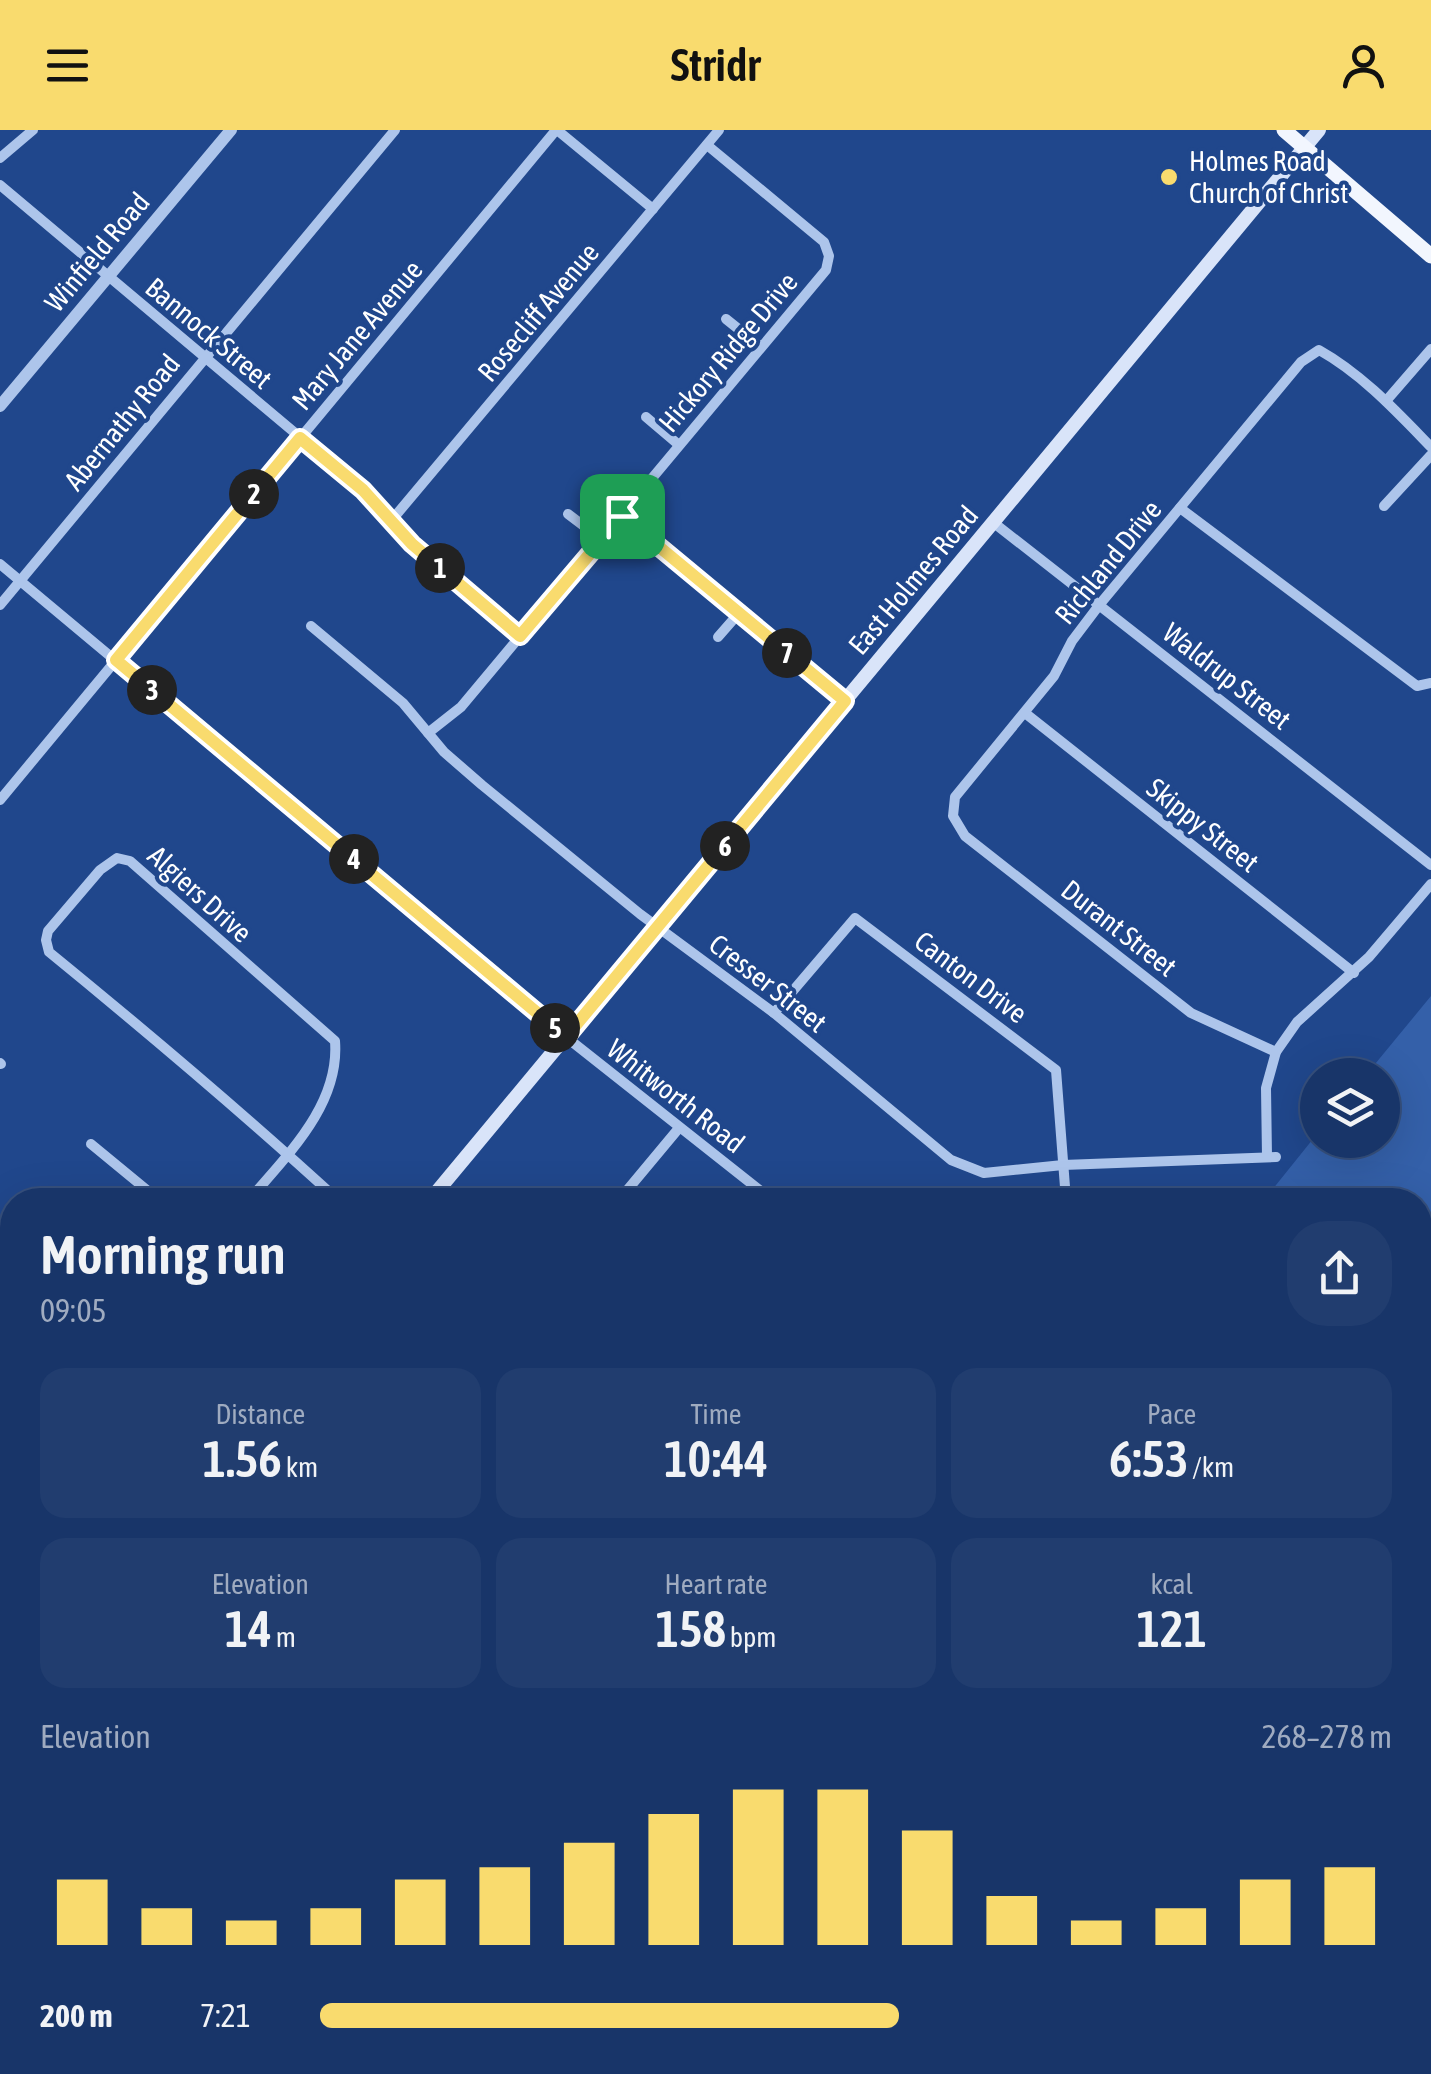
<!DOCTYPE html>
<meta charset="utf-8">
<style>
:root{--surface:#183569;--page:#213d6f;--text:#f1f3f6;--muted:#9fabc0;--line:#36507d;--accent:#f9db6e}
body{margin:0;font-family:"Asap Condensed",sans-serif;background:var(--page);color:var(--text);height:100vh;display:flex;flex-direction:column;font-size:38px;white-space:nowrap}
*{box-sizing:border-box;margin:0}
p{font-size:32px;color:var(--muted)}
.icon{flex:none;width:55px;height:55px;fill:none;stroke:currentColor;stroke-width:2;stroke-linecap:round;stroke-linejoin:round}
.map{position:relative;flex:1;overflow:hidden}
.sheet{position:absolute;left:0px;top:1058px;width:1432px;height:888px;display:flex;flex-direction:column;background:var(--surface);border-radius:40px 40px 0 0;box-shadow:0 10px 40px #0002,0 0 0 2px var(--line)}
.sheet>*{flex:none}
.controls{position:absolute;left:1300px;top:928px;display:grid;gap:20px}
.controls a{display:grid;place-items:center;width:100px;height:100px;border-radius:50%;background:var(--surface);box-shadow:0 10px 40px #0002,0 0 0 2px var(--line);font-size:50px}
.pin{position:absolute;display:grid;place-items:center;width:85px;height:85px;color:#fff;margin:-42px;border-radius:20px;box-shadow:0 5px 15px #0006}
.km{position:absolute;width:50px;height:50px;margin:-25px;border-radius:50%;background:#222;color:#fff;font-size:28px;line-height:50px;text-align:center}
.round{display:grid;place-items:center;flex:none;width:105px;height:105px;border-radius:40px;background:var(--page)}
.head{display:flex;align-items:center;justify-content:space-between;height:170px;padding:0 40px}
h1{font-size:55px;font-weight:600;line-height:75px}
.metrics{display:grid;grid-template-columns:repeat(3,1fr);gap:15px;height:170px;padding:10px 40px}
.metrics div{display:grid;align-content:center;border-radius:25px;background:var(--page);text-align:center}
.metrics b{font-size:50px;font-weight:600}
.metrics small{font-size:28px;font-weight:400}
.metrics p{font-size:28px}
.chart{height:280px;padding:20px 40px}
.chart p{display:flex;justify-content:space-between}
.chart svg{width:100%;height:180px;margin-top:10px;stroke:var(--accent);stroke-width:6}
ul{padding:0 40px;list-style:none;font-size:32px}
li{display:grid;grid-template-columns:160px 120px 1fr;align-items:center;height:75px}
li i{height:25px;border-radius:12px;background:var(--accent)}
header{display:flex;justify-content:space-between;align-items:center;height:130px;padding:0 40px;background:var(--accent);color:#111;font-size:45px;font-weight:600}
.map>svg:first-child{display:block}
</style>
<header><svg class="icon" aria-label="menu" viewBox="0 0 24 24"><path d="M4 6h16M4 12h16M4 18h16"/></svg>Stridr<svg class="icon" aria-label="person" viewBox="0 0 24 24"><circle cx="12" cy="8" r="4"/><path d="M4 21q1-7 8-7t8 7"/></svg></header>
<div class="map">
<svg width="1431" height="1944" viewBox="0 0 1431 1944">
<rect width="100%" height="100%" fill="#20478c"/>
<polygon fill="#3460a9" points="1431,866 1431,1144 1420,1133 1420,1070 1264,1070 1317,1004 1318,1010 1382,1010 1382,945 1366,945"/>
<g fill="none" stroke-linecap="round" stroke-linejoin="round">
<g stroke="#adc5eb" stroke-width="10">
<polyline points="557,0 653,79"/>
<polyline points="0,28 33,0"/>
<polyline points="0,55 363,360 412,414 520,506"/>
<polyline points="726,189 761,217"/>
<polyline points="1386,271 1431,219"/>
<polyline points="646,287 679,315"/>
<polyline points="1384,376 1431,325"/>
<polyline points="1180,378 1417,556 1431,553"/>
<polyline points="568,384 601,409"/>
<polyline points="622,385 845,571"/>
<polyline points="391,391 719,0"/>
<polyline points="994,393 1431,735"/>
<polyline points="0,434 566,907 772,1070"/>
<polyline points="0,475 395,0"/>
<polyline points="311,496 403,573 444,622 482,655 640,784 774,883 951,1030 984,1043 1063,1035 1276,1027"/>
<polyline points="718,507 739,483"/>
<polyline points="1025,583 1354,843"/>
<polyline points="428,603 461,577 826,140 829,126 824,112 707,15"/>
<polyline points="0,670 556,0"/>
<polyline points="774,883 855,788 1056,940 1066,1070"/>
<path d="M1276,922L1191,883L965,706L953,686L955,667L1054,546L1072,511L1100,474L1301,232L1319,220C1362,244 1397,282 1431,317"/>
<polyline points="0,933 1,934"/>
<polyline points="91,1014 159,1070"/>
<polyline points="1267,1027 1266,958 1276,922 1297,892 1369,827 1431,754"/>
<path d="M249,1070C287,1025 340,975 335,911L130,731L117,728L100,740L48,801L46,810L49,822C147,902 244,984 338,1070"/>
<polyline points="619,1070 679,998"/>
<polyline points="0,1091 12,1101"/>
<polyline points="0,1273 12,1284"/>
<polyline points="1420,1451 1431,1459"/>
<polyline points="0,1476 12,1487"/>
<polyline points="1420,1633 1431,1645"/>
<polyline points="0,1868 12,1878"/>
<polyline points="524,1932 535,1944"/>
<polyline points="732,1932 746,1944"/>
<polyline points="969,1932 992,1944"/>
<polyline points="22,1944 32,1932"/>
<polyline points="416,1944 426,1932"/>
<polyline points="590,1944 599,1932"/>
<polyline points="1174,1944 1184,1932"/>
<polyline points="1341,1944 1346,1932"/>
</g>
<polyline stroke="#adc5eb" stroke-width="12" points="0,276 231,0"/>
<g stroke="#d9e4f9" stroke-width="14">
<polyline points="430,1070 1319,0"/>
<polyline points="0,1587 12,1571"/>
<polyline points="0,1689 12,1700"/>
<polyline points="285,1932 299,1944"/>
</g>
<polyline stroke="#f2f6fe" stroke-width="15" points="1284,0 1431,126"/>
</g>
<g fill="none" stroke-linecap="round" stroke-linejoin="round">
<defs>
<polygon id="route" points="300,308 363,360 412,414 520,506 622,386 845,571 566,907 116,530"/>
</defs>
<use href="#route" stroke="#fff" stroke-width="20"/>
<use href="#route" stroke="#f9db6e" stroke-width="12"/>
</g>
<circle fill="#f9db6e" stroke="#20478c" stroke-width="4" cx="1169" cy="47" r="10"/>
<g text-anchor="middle" stroke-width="8" stroke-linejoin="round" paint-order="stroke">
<g font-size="28" fill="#fff" stroke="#20478c" text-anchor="start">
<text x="1189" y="41">Holmes Road<tspan x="1189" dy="32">Church of Christ</tspan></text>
</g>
<g font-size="28" fill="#fff" stroke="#20478c">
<text transform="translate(97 122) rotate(-50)" y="10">Winfield Road</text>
<text transform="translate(538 182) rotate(-50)" y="10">Rosecliff Avenue</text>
<text transform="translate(209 203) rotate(40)" y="10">Bannock Street</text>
<text transform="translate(357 205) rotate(-50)" y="10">Mary Jane Avenue</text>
<text transform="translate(728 222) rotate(-50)" y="10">Hickory Ridge Drive</text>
<text transform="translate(122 292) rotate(-51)" y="10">Abernathy Road</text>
<text transform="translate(1108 432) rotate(-51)" y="10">Richland Drive</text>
<text transform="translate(913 450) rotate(-50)" y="10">East Holmes Road</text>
<text transform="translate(1227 546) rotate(38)" y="10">Waldrup Street</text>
<text transform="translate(1203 695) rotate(38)" y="10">Skippy Street</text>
<text transform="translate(200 764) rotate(42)" y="10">Algiers Drive</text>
<text transform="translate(1119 798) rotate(38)" y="10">Durant Street</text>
<text transform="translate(971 847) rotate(37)" y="10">Canton Drive</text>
<text transform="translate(768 853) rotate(38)" y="10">Cresser Street</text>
<text transform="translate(676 966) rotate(38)" y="10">Whitworth Road</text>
</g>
</g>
</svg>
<div class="controls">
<a><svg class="icon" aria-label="layers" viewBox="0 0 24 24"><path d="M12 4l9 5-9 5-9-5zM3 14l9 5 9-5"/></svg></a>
</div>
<div class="pin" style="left:622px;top:386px;background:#1e9e55"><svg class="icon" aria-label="arrive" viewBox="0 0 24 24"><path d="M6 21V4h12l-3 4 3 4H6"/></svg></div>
<b class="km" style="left:440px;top:438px">1</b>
<b class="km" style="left:254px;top:364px">2</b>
<b class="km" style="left:152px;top:560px">3</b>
<b class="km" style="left:354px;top:729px">4</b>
<b class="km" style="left:555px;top:898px">5</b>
<b class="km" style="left:725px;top:716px">6</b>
<b class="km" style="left:787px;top:523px">7</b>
<section class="sheet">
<div class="head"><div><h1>Morning run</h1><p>09:05</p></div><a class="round"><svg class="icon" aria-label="share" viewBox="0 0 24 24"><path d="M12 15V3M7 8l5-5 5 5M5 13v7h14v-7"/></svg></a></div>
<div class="metrics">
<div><p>Distance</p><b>1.56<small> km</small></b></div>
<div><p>Time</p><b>10:44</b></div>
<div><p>Pace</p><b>6:53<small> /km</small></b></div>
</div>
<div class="metrics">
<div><p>Elevation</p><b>14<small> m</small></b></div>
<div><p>Heart rate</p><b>158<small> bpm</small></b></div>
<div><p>kcal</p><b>121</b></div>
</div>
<div class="chart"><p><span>Elevation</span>268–278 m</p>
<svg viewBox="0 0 160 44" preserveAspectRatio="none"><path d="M5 44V28M15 44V35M25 44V38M35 44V35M45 44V28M55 44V25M65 44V19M75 44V12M85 44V6M95 44V6M105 44V16M115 44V32M125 44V38M135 44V35M145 44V28M155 44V25"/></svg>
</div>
<ul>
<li><b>200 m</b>7:21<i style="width:54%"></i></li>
</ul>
</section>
</div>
